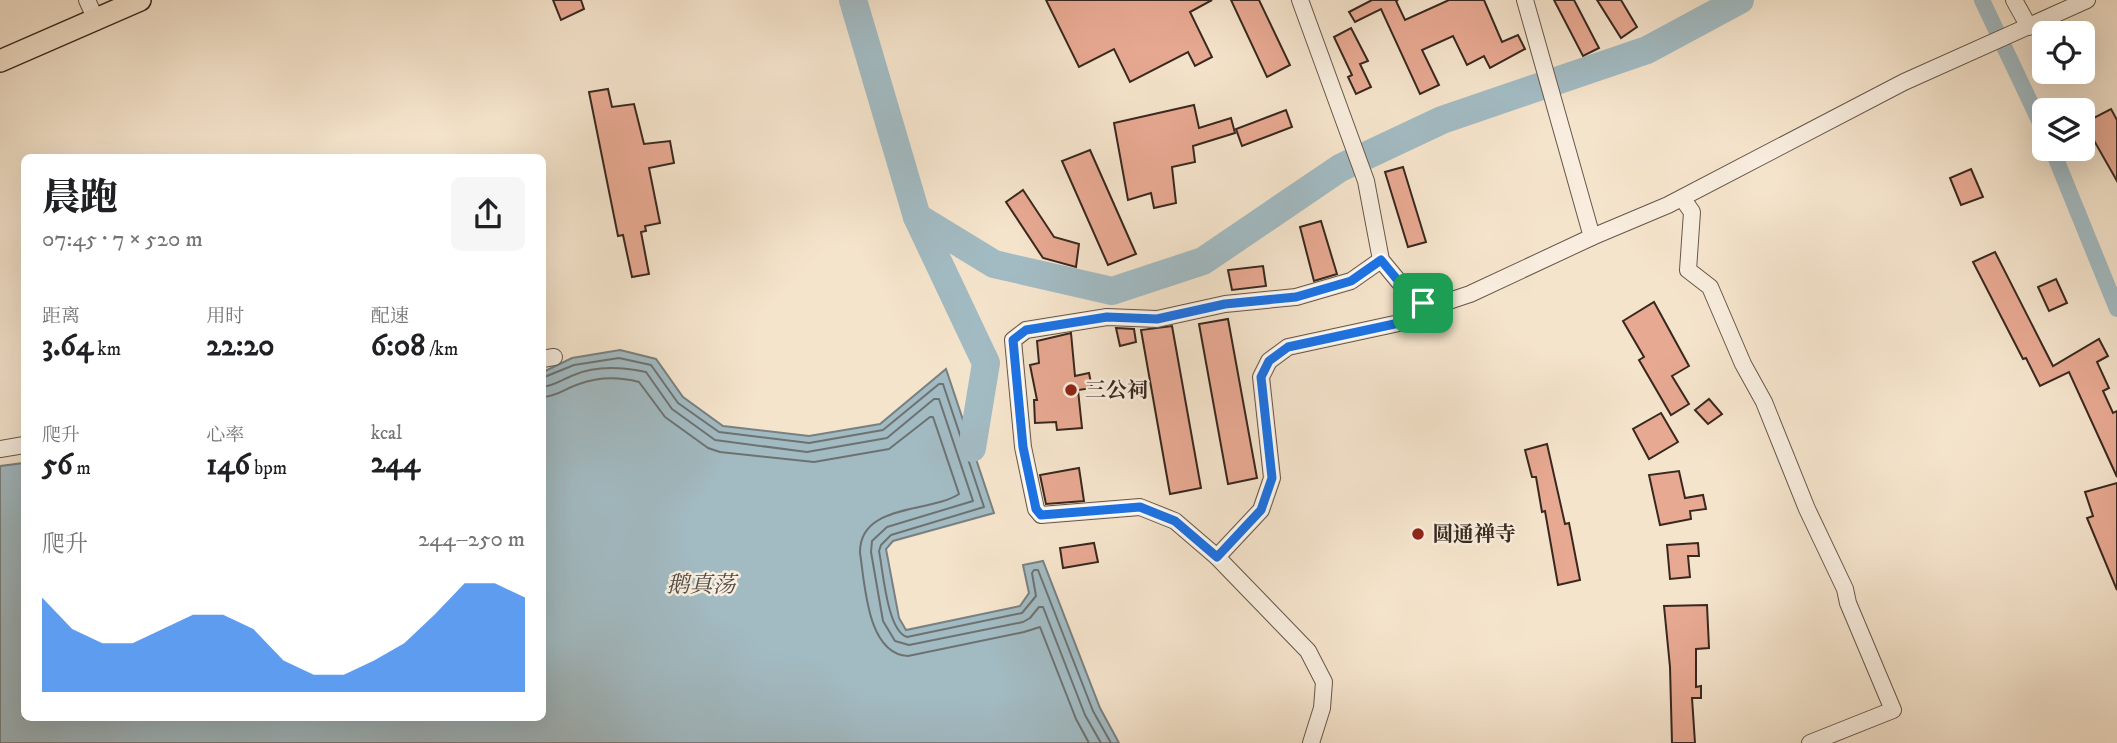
<!DOCTYPE html>
<html lang="zh">
<meta charset="utf-8">
<style>
:root{--surface:#fff;--page:#f6f6f6;--text:#202124;--muted:#757577;--accent:#1a73e8}
body{margin:0;font-family:"IM FELL DW Pica","Noto Serif SC",serif;background:var(--page);color:var(--text);height:100vh;display:flex;flex-direction:column;font-size:26px;white-space:nowrap}
*{box-sizing:border-box;margin:0}
p{font-size:23px;color:var(--muted)}
.icon{flex:none;width:38px;height:38px;fill:none;stroke:currentColor;stroke-width:2;stroke-linecap:round;stroke-linejoin:round}
.map{position:relative;flex:1;overflow:hidden}
.side{position:absolute;left:21px;top:154px;width:525px;height:567px;display:flex;flex-direction:column;background:var(--surface);border-radius:10px;box-shadow:0 7px 28px #0002}
.side>*{flex:none}
.controls{position:absolute;left:2032px;top:21px;display:grid;gap:14px}
.controls a{display:grid;place-items:center;width:63px;height:63px;border-radius:10px;background:var(--surface);box-shadow:0 7px 28px #0002;font-size:35px}
.pin{position:absolute;display:grid;place-items:center;width:60px;height:60px;color:#fff;margin:-30px;border-radius:14px;box-shadow:0 4px 10px #0006}
.round{display:grid;place-items:center;flex:none;width:74px;height:74px;border-radius:10px;background:var(--page)}
.summary{display:flex;align-items:center;justify-content:space-between;height:119px;padding:0 21px}
h1{font-size:38px;font-weight:800;line-height:52px}
.stats{display:grid;grid-template-columns:repeat(3,1fr);gap:10px;height:119px;padding:7px 21px}
.stats div{display:grid;align-content:center}
.stats b{font-size:30px;font-weight:800}
.stats small{font-size:19px;font-weight:400}
.stats p{font-size:19px}
.chart{height:196px;padding:14px 21px}
.chart p{display:flex;justify-content:space-between}
.chart svg{width:100%;height:126px;margin-top:7px;fill:var(--accent);opacity:.7}
.map>svg:first-child{display:block}
</style>
<div class="map">
<svg width="2117" height="743" viewBox="0 0 2117 743">
<rect width="100%" height="100%" fill="#f5e4cc"/>
<filter id="stains"><feTurbulence type="fractalNoise" baseFrequency=".00286" numOctaves="4"/><feColorMatrix values="0 0 0 0 .2 0 0 0 0 .09 0 0 0 0 .02 0 0 0 .5 -.17"/></filter>
<radialGradient id="worn" r=".72"><stop offset=".6" stop-color="#630" stop-opacity="0"/><stop offset="1" stop-color="#630" stop-opacity=".3"/></radialGradient>
<polygon fill="#a2bbc3" stroke="#788081" stroke-width="2" points="620,350 656,359 683,397 723,426 809,436 880,424 946,369 994,513 893,541 886,549 899,618 906,630 1020,606 1029,593 1023,565 1043,561 1100,708 1119,743 0,743 0,466 24,463 24,718 542,718 543,372 572,358"/>
<g fill="none" stroke-linecap="round" stroke-linejoin="round">
<g stroke="#6d7271" stroke-width="2">
<path d="M542,378L574,365L619,358L651,365L678,403L719,432L809,443L883,430L939,384H943L984,507L891,535L881,545L879,551C883,570 887,631 907,637L1022,613L1036,596L1032,573L1034,570H1038L1093,711L1111,743"/>
<path d="M542,387C554,386 563,379 574,375C597,365 622,367 646,372L672,409L715,440L807,452L887,438L934,399H939L973,501L887,527L872,541L871,552L883,621L895,641L909,645L1023,622L1030,618L1039,607H1043L1085,715L1101,743"/>
<path d="M542,397C556,397 566,388 579,384C598,377 620,377 639,382L665,417L708,448L720,452L814,462L889,449L930,417H933L959,494C931,513 859,503 860,553C865,584 867,654 908,656L1024,632L1040,627L1076,719L1089,743"/>
</g>
<g stroke="#a2bbc3" stroke-width="16">
<polyline points="1982,0 2044,131"/>
<polyline points="2052,149 2117,309"/>
</g>
<g stroke="#a2bbc3" stroke-width="28">
<polyline points="853,0 917,217 986,363 972,448"/>
<polyline points="917,217 994,264 1112,291 1203,261 1340,168 1442,120 1647,50 1740,0"/>
</g>
</g>
<g fill="#e8a992" stroke="#38281f" stroke-width="2">
<polygon points="553,0 581,0 584,9 561,20"/>
<polygon points="1046,0 1212,0 1190,12 1212,57 1195,66 1188,52 1130,82 1114,49 1079,67"/>
<polygon points="1231,0 1259,0 1290,65 1267,77"/>
<polygon points="1372,0 1398,0 1396,1 1405,20 1449,0 1484,0 1502,42 1518,35 1525,49 1490,68 1484,56 1467,65 1453,36 1422,50 1439,85 1420,94 1381,9 1355,22 1349,12"/>
<polygon points="1554,0 1574,0 1599,48 1583,56"/>
<polygon points="1597,0 1621,0 1637,27 1621,38"/>
<polygon points="1351,28 1368,61 1360,64 1371,87 1356,94 1348,77 1352,75 1334,37"/>
<polygon points="608,89 612,107 634,104 644,144 670,141 674,163 649,168 660,223 645,226 646,231 641,232 649,274 632,277 623,235 618,236 589,92"/>
<polygon points="1194,105 1199,128 1231,118 1235,133 1193,146 1195,162 1172,167 1176,203 1154,208 1151,193 1128,200 1114,123"/>
<polygon points="2111,109 2117,120 2117,181 2084,123"/>
<polygon points="1286,110 1292,127 1242,146 1236,129"/>
<polygon points="1090,150 1136,254 1108,265 1062,161"/>
<polygon points="1403,167 1426,242 1408,247 1385,172"/>
<polygon points="1971,169 1983,197 1961,205 1950,178"/>
<polygon points="1023,190 1054,237 1079,244 1076,267 1043,258 1006,202"/>
<polygon points="1321,221 1337,274 1314,281 1300,227"/>
<polygon points="1995,252 2053,366 2099,339 2108,356 2097,362 2109,388 2103,391 2113,413 2117,411 2117,477 2069,372 2040,386 2026,358 2023,359 1973,262"/>
<polygon points="1263,266 1266,286 1232,290 1228,270"/>
<polygon points="2056,279 2067,303 2049,311 2038,287"/>
<polygon points="1654,302 1689,366 1672,376 1689,404 1671,415 1639,360 1644,357 1623,321"/>
<polygon points="1228,319 1257,478 1228,484 1199,324"/>
<polygon points="1172,326 1201,488 1170,494 1141,330"/>
<polygon points="1116,328 1134,329 1136,342 1120,346"/>
<polygon points="1071,333 1075,376 1089,373 1092,388 1078,390 1082,428 1057,430 1056,422 1035,423 1034,400 1037,400 1030,365 1039,363 1037,341"/>
<polygon points="1709,399 1722,414 1708,424 1695,410"/>
<polygon points="1661,413 1678,442 1649,459 1633,429"/>
<polygon points="1547,444 1565,524 1569,523 1580,580 1558,585 1545,511 1542,512 1536,477 1532,477 1525,450"/>
<polygon points="1079,468 1084,501 1046,504 1040,475"/>
<polygon points="1679,471 1685,498 1703,495 1706,509 1690,511 1691,519 1660,525 1649,475"/>
<polygon points="2117,483 2117,590 2087,518 2093,516 2085,492"/>
<polygon points="1094,543 1098,562 1063,568 1060,548"/>
<polygon points="1698,543 1699,556 1688,556 1690,577 1670,579 1667,545"/>
<polygon points="1707,605 1709,648 1696,649 1696,687 1701,686 1701,698 1692,698 1695,743 1672,743 1670,667 1664,606"/>
</g>
<g fill="none" stroke-linecap="round" stroke-linejoin="round">
<defs>
<g id="minor">
<polyline points="87,0 96,20"/>
<polyline points="1300,0 1366,181 1381,260 1400,283 1423,303 1446,302 1470,294 1592,237 1668,205 1904,82 2087,0"/>
<polyline points="1525,0 1592,237"/>
<polyline points="2014,0 2029,27"/>
<polyline points="1682,198 1692,212 1688,270 1710,287 1743,364 1764,402 1807,509 1845,589 1848,603 1893,710 1810,743"/>
<polyline points="542,359 554,357"/>
<polyline points="0,449 24,445"/>
<polyline points="1217,557 1261,510 1272,478 1261,377 1269,361 1288,347 1399,323 1423,303"/>
<polyline points="1311,743 1322,708 1324,682 1308,651 1217,557 1175,521 1140,507 1041,515 1036,509 1023,447 1013,340 1026,330 1107,317 1157,319 1225,304 1296,297 1351,281 1381,260"/>
</g>
<polyline id="major" points="0,61 140,0"/>
</defs>
<use href="#minor" stroke="#67574a" stroke-width="18"/>
<use href="#major" stroke="#38281f" stroke-width="24"/>
<use href="#minor" stroke="#f8edde" stroke-width="16"/>
<use href="#major" stroke="#f5e4cc" stroke-width="21"/>
</g>
<g fill="none" stroke-linecap="round" stroke-linejoin="round">
<defs>
<polygon id="route" points="1381,260 1400,283 1423,303 1399,323 1288,347 1269,361 1261,377 1272,478 1261,510 1217,557 1175,521 1140,507 1041,515 1036,509 1023,447 1013,340 1026,330 1107,317 1157,319 1225,304 1296,297 1351,281"/>
</defs>
<use href="#route" stroke="#fff" stroke-width="14"/>
<use href="#route" stroke="#1a73e8" stroke-width="9"/>
</g>
<g fill="#8f2418" stroke="#f8edde" stroke-width="2.5">
<circle cx="1071" cy="390" r="7"/>
<circle cx="1418" cy="534" r="7"/>
</g>
<g text-anchor="middle" stroke-width="5" stroke-linejoin="round" paint-order="stroke">
<g font-size="21" font-weight="bold" fill="#38281f" stroke="#f8edde" text-anchor="start">
<text x="1085" y="397">三公祠</text>
<text x="1432" y="541">圆通禅寺</text>
</g>
<g font-size="23" font-style="italic" fill="#524d48" stroke="#f8edde">
<text x="701" y="592">鹅真荡</text>
</g>
</g>
<rect width="100%" height="100%" filter="url(#stains)"/>
<rect width="100%" height="100%" fill="url(#worn)"/>
</svg>
<div class="controls">
<a><svg class="icon" aria-label="locate" viewBox="0 0 24 24"><circle cx="12" cy="12" r="6"/><path d="M12 2v4M12 18v4M2 12h4M18 12h4"/></svg></a>
<a><svg class="icon" aria-label="layers" viewBox="0 0 24 24"><path d="M12 4l9 5-9 5-9-5zM3 14l9 5 9-5"/></svg></a>
</div>
<div class="pin" style="left:1423px;top:303px;background:#1e9e55"><svg class="icon" aria-label="arrive" viewBox="0 0 24 24"><path d="M6 21V4h12l-3 4 3 4H6"/></svg></div>
<section class="side">
<div class="summary"><div><h1>晨跑</h1><p>07:45 · 7 × 520 m</p></div><a class="round"><svg class="icon" aria-label="share" viewBox="0 0 24 24"><path d="M12 15V3M7 8l5-5 5 5M5 13v7h14v-7"/></svg></a></div>
<div class="stats">
<div><p>距离</p><b>3.64<small> km</small></b></div>
<div><p>用时</p><b>22:20</b></div>
<div><p>配速</p><b>6:08<small> /km</small></b></div>
</div>
<div class="stats">
<div><p>爬升</p><b>56<small> m</small></b></div>
<div><p>心率</p><b>146<small> bpm</small></b></div>
<div><p>kcal</p><b>244</b></div>
</div>
<div class="chart"><p><span>爬升</span>244–250 m</p>
<svg viewBox="0 0 160 44" preserveAspectRatio="none"><path d="M0 44V11L10 22L20 27L30 27L40 22L50 17L60 17L70 22L80 33L90 38L100 38L110 33L120 27L130 17L140 6L150 6L160 11V44z"/></svg>
</div>
</section>
</div>
